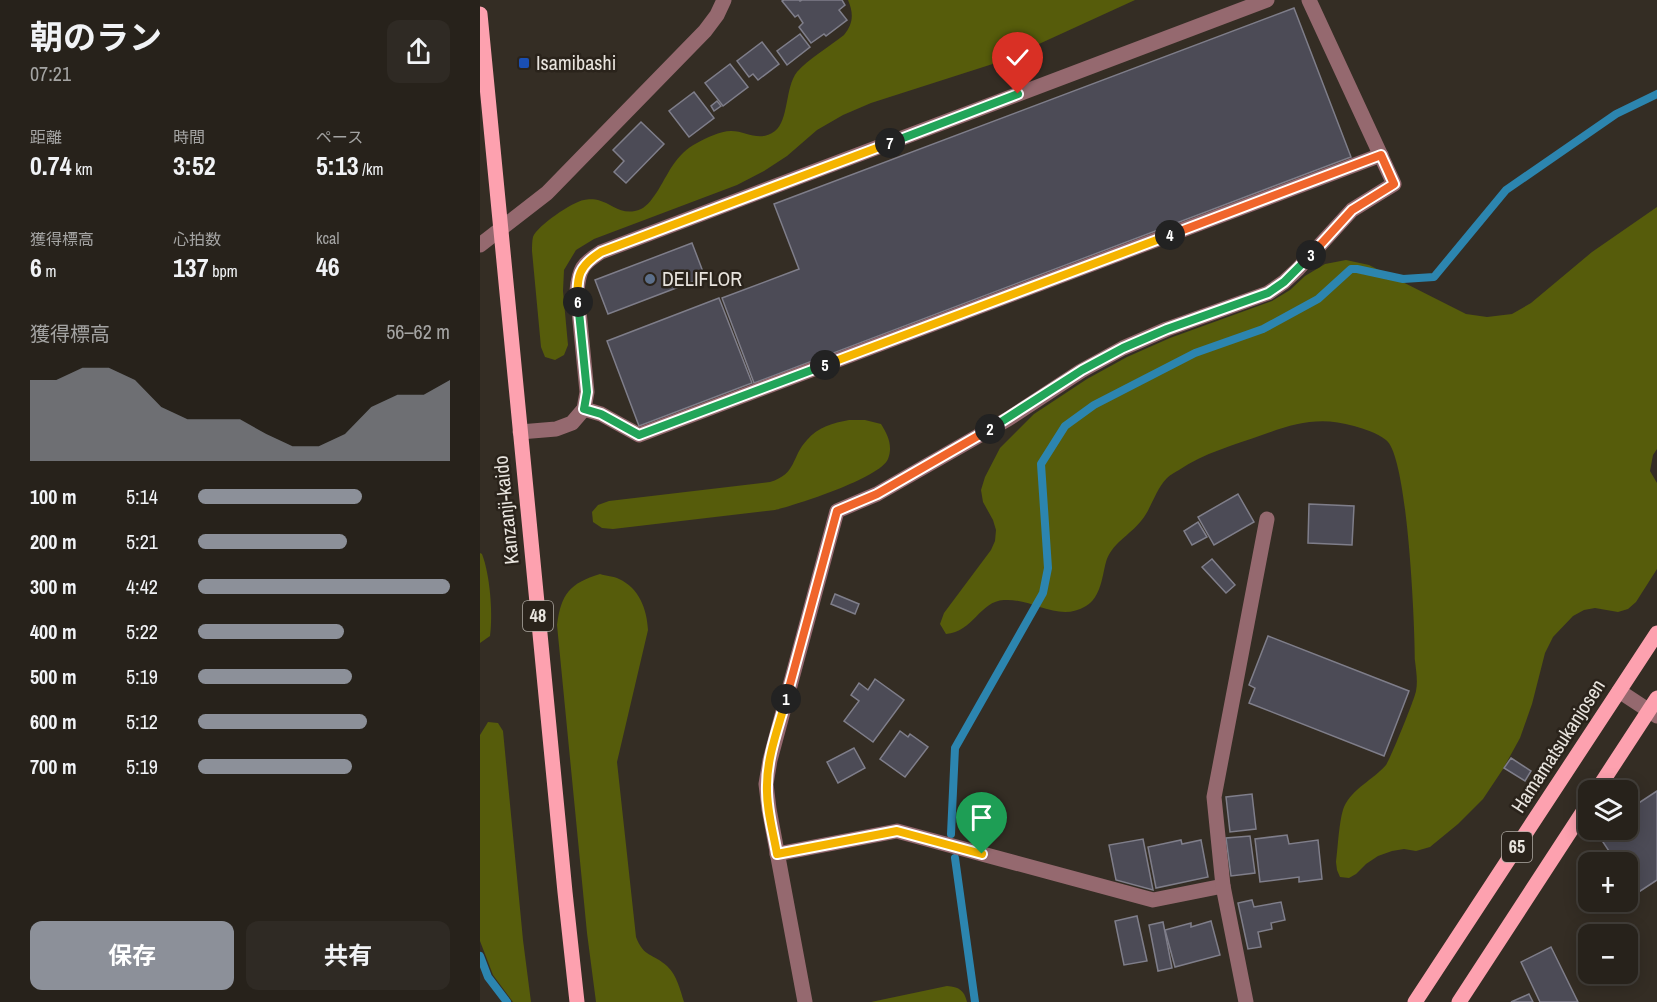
<!DOCTYPE html>
<html lang="ja">
<meta charset="utf-8">
<style>
:root{--surface:#27221b;--page:#2f2a24;--text:#f1f3f6;--muted:#a4a4a3;--line:#433f3a;--accent:#8c9099}
body{margin:0;font-family:"Archivo Narrow","Noto Sans JP",sans-serif;background:var(--page);color:var(--text);height:100vh;display:flex;flex-direction:column;font-size:22px;white-space:nowrap}
*{box-sizing:border-box;margin:0}
p{font-size:20px;color:var(--muted)}
.icon{flex:none;width:33px;height:33px;fill:none;stroke:currentColor;stroke-width:2;stroke-linecap:round;stroke-linejoin:round}
.map{position:relative;flex:1;overflow:hidden}
.sheet{display:flex;flex-direction:column;background:var(--surface);width:480px}
.sheet>*{flex:none}
.controls{position:absolute;left:1098px;top:780px;display:grid;gap:12px}
.controls a{display:grid;place-items:center;width:60px;height:60px;border-radius:12px;background:var(--surface);box-shadow:0 3px 15px #0003,0 0 0 2px var(--line);font-size:30px}
.pin{position:absolute;display:grid;place-items:center;width:51px;height:51px;color:#fff;margin:-62px -26px;border-radius:50% 50% 50% 0;rotate:-45deg;box-shadow:0 0 6px #0007}
.pin .icon{rotate:45deg}
.km{position:absolute;width:30px;height:30px;margin:-15px;border-radius:50%;background:#222;color:#fff;font-size:16px;line-height:30px;text-align:center}
.round{display:grid;place-items:center;flex:none;width:63px;height:63px;border-radius:12px;background:var(--page)}
.summary{display:flex;align-items:center;justify-content:space-between;height:102px;padding:0 30px}
h1{font-size:33px;font-weight:700;line-height:45px}
.metrics{display:grid;grid-template-columns:repeat(3,1fr);gap:9px;height:102px;padding:6px 30px}
.metrics div{display:grid;align-content:center}
.metrics b{font-size:26px;font-weight:700}
.metrics small{font-size:16px;font-weight:400}
.metrics p{font-size:16px}
.chart{height:168px;padding:12px 30px}
.chart p{display:flex;justify-content:space-between}
.chart svg{width:100%;height:108px;margin-top:6px;fill:var(--accent);opacity:.7}
.primary-button{display:flex;gap:12px;margin-top:auto;padding:12px 30px}
.primary-button a{flex:1;height:69px;border-radius:12px;background:var(--accent);color:#fff;font-size:24px;font-weight:700;line-height:69px;text-align:center}
.primary-button a+a{background:var(--page);color:var(--text)}
ul{padding:0 30px;list-style:none;font-size:20px}
li{display:grid;grid-template-columns:96px 72px 1fr;align-items:center;height:45px}
li i{height:15px;border-radius:8px;background:var(--accent)}
main{display:flex;flex:1;min-height:0}
.map>svg:first-child{display:block}
</style>
<main>
<section class="sheet">
<div class="summary"><div><h1>朝のラン</h1><p>07:21</p></div><a class="round"><svg class="icon" aria-label="share" viewBox="0 0 24 24"><path d="M12 15V3M7 8l5-5 5 5M5 13v7h14v-7"/></svg></a></div>
<div class="metrics">
<div><p>距離</p><b>0.74<small> km</small></b></div>
<div><p>時間</p><b>3:52</b></div>
<div><p>ペース</p><b>5:13<small> /km</small></b></div>
</div>
<div class="metrics">
<div><p>獲得標高</p><b>6<small> m</small></b></div>
<div><p>心拍数</p><b>137<small> bpm</small></b></div>
<div><p>kcal</p><b>46</b></div>
</div>
<div class="chart"><p><span>獲得標高</span>56–62 m</p>
<svg viewBox="0 0 160 44" preserveAspectRatio="none"><path d="M0 44V11L10 11L20 6L30 6L40 11L50 22L60 27L70 27L80 27L90 33L100 38L110 38L120 33L130 22L140 17L150 17L160 11V44z"/></svg>
</div>
<ul>
<li><b>100 m</b>5:14<i style="width:65%"></i></li>
<li><b>200 m</b>5:21<i style="width:59%"></i></li>
<li><b>300 m</b>4:42<i style="width:100%"></i></li>
<li><b>400 m</b>5:22<i style="width:58%"></i></li>
<li><b>500 m</b>5:19<i style="width:61%"></i></li>
<li><b>600 m</b>5:12<i style="width:67%"></i></li>
<li><b>700 m</b>5:19<i style="width:61%"></i></li>
</ul>
<div class="primary-button"><a>保存</a><a>共有</a></div>
</section>
<div class="map">
<svg width="1177" height="1002" viewBox="0 0 1177 1002">
<rect width="100%" height="100%" fill="#342d24"/>
<g fill="#565c0b">
<path d="M368,0H655L522,61L391,103L363,115L337,130L307,156L284,171L257,185L114,239L96,250L84,270L83,291L88,345L84,355L75,360L65,357L61,347L52,251C52,247 52,241 53,237C57,226 92,202 104,200C107,199 115,199 118,200C133,204 142,217 161,209C174,203 185,176 193,165C199,156 207,148 217,143C226,138 240,131 251,131C267,131 279,143 295,131C309,120 305,87 317,72C327,60 350,46 364,35C373,24 374,14 368,0Z"/>
<path d="M1177,207V449L1173,455L1170,471L1177,483V569L1156,602L1148,609L1138,612L1115,608L1104,610L1093,616L1073,637L1065,653L1052,704L1040,738L1023,769L1003,799L978,824L950,847L936,851L924,849L912,851L898,856L886,864L876,874L869,878L860,877L857,870L856,862C858,847 859,820 864,807C873,788 893,780 906,765C910,760 935,698 936,691C938,681 936,670 935,661C935,627 928,456 906,440C897,433 885,429 874,426C840,416 815,423 782,435C754,445 724,453 699,470C695,472 690,475 687,478C675,490 672,508 661,521C650,535 631,544 626,562C622,577 621,597 606,606C579,623 552,598 524,600C500,601 493,632 466,634L460,624L464,613L511,550L515,541L516,530L513,520L503,502L501,490L505,477L520,448L554,414L607,379L647,357L690,338L792,301L810,290L825,276L845,264L866,260L889,265L986,314L1007,317L1032,314L1051,303L1112,252Z"/>
<path d="M369,420H385L401,424C408,435 413,446 408,459C400,478 316,505 295,510L133,529L122,528L113,522L112,512L118,505L129,501L290,482C317,474 311,457 327,440C338,427 353,423 369,420Z"/>
<path d="M0,553L2,554C10,575 13,613 10,636L0,643Z"/>
<path d="M120,574C126,576 134,576 139,579C159,588 167,609 168,630L137,762L156,937C164,958 173,953 187,966C197,975 200,990 204,1002H116L107,933L77,625C81,594 90,583 120,574Z"/>
<polygon points="8,722 18,723 23,731 43,940 51,1002 33,1002 13,975 0,941 0,735"/>
<path d="M467,986C479,987 484,990 487,1002H391Z"/>
</g>
<g fill="none" stroke-linecap="round" stroke-linejoin="round">
<g stroke="#2c85af" stroke-width="8">
<polyline points="471,834 475,748 563,593 568,568 561,464 585,426 614,405 715,353 783,329 838,299 871,269 877,269 923,279 954,277 1026,190 1136,114 1177,94"/>
<polyline points="475,858 495,1002"/>
<polyline points="0,956 8,977 27,1002"/>
</g>
</g>
<g fill="#4c4b56" stroke="#7f7e8a" stroke-width="1.5">
<polygon points="304,0 319,0 320,1 322,0 362,0 365,5 359,10 367,20 346,36 344,34 331,43 319,27 323,23 318,15 315,17 302,1"/>
<polygon points="814,8 871,157 274,383 242,298 319,269 294,204"/>
<polygon points="320,34 330,47 307,65 297,51"/>
<polygon points="282,42 299,64 278,80 273,74 269,77 257,61"/>
<polygon points="250,64 268,87 243,106 225,83"/>
<polygon points="214,92 234,118 209,137 189,111"/>
<polygon points="237,101 241,106 234,111 231,106"/>
<polygon points="161,122 184,144 146,183 134,172 144,161 133,150"/>
<polygon points="212,243 225,277 128,314 115,280"/>
<polygon points="239,298 272,383 159,426 127,341"/>
<polygon points="758,494 774,522 734,545 718,517"/>
<polygon points="829,504 874,506 872,545 828,543"/>
<polygon points="718,522 727,537 712,545 704,531"/>
<polygon points="732,559 755,585 746,593 722,567"/>
<polygon points="355,594 379,604 375,614 351,604"/>
<polygon points="788,636 929,691 904,756 769,703 775,688 769,685"/>
<polygon points="395,679 424,700 393,742 364,721 379,701 371,695 379,683 388,690"/>
<polygon points="420,731 428,737 430,734 448,747 425,777 400,759"/>
<polygon points="374,748 385,768 358,783 347,762"/>
<polygon points="1031,758 1051,771 1045,781 1024,768"/>
<polygon points="1177,791 1177,880 1148,899 1148,862 1112,862 1129,851 1121,839 1128,830 1148,830 1148,810"/>
<polygon points="772,794 776,829 750,832 746,797"/>
<polygon points="807,835 809,844 838,840 842,879 819,882 819,877 780,882 775,839"/>
<polygon points="770,836 775,873 751,876 746,838"/>
<polygon points="663,839 673,890 636,880 629,845"/>
<polygon points="701,840 702,844 721,840 728,877 676,888 668,847"/>
<polygon points="1108,865 1108,883 1100,870"/>
<polygon points="772,900 774,907 801,902 805,920 791,923 792,929 778,932 781,947 768,949 758,903"/>
<polygon points="1121,902 1144,902 1128,912"/>
<polygon points="657,916 667,961 644,965 635,921"/>
<polygon points="731,921 740,955 695,967 685,930 711,923 711,927"/>
<polygon points="683,922 692,968 678,971 669,925"/>
<polygon points="1071,947 1098,1002 1060,1002 1041,962"/>
<polygon points="1049,994 1053,1002 1031,1002"/>
</g>
<g fill="none" stroke-linecap="round" stroke-linejoin="round">
<g stroke="#95696f" stroke-width="15">
<polyline points="0,245 67,193 225,31 237,15 244,0"/>
<polyline points="104,409 121,414 159,435 901,155"/>
<path d="M40,432L76,429L92,423L104,409L107,392L97,291C99,269 102,264 121,252L787,0"/>
<polyline points="1139,691 1177,716"/>
<polyline points="297,854 417,831 673,900 743,886"/>
<polyline points="325,1002 289,809 286,784 290,760 357,511 397,494 528,419 601,371 643,348 687,329 788,293 804,282 818,269 872,210 914,184 829,0"/>
<polyline points="766,1002 743,886 734,797 787,519"/>
</g>
<g stroke="#fda1af" stroke-width="15">
<polyline points="0,14 85,892 97,1002"/>
<polyline points="1117,790 1177,698"/>
<polyline points="935,1002 1177,633"/>
<polyline points="979,1002 1108,804"/>
</g>
</g>
<g fill="none" stroke-linecap="round" stroke-linejoin="round">
<defs>
<path id="split-1" d="M306,699C299,726 287,756 287,785C286,808 293,831 297,854L417,831L502,854"/>
<polyline id="split-2" points="306,699 357,511 397,494 510,429"/>
<polyline id="split-3" points="510,429 602,370 643,348 687,329 788,293 804,282 831,255"/>
<polyline id="split-4" points="690,235 901,155 914,184 872,210 831,255"/>
<polyline id="split-5" points="345,365 690,235"/>
<polyline id="split-6" points="98,302 107,392 104,409 121,414 159,435 345,365"/>
<path id="split-7" d="M98,302C96,276 99,266 121,252L410,143"/>
<polyline id="split-8" points="410,143 538,94"/>
</defs>
<use href="#split-1" stroke="#fff" stroke-width="12"/>
<use href="#split-2" stroke="#fff" stroke-width="12"/>
<use href="#split-3" stroke="#fff" stroke-width="12"/>
<use href="#split-4" stroke="#fff" stroke-width="12"/>
<use href="#split-5" stroke="#fff" stroke-width="12"/>
<use href="#split-6" stroke="#fff" stroke-width="12"/>
<use href="#split-7" stroke="#fff" stroke-width="12"/>
<use href="#split-8" stroke="#fff" stroke-width="12"/>
<use href="#split-1" stroke="#f5b400" stroke-width="8"/>
<use href="#split-2" stroke="#f0652b" stroke-width="8"/>
<use href="#split-3" stroke="#22a559" stroke-width="8"/>
<use href="#split-4" stroke="#f0652b" stroke-width="8"/>
<use href="#split-5" stroke="#f5b400" stroke-width="8"/>
<use href="#split-6" stroke="#22a559" stroke-width="8"/>
<use href="#split-7" stroke="#f5b400" stroke-width="8"/>
<use href="#split-8" stroke="#22a559" stroke-width="8"/>
</g>
<rect fill="#1a4fb4" stroke="#2a231b" stroke-width="2" x="38" y="57" width="12" height="12" rx="3"/>
<circle fill="#5c6f8a" stroke="#2a231b" stroke-width="2" cx="170" cy="279" r="6"/>
<g text-anchor="middle" stroke-width="5" stroke-linejoin="round" paint-order="stroke">
<g fill="#2a231b" stroke="#afaaa4" stroke-width="1.5">
<rect x="43" y="601" width="30" height="30" rx="4.5"/>
<rect x="1022" y="832" width="30" height="30" rx="4.5"/>
</g>
<g font-size="18" font-weight="bold" fill="#e8e4de">
<text x="58" y="622">48</text>
<text x="1037" y="853">65</text>
</g>
<g font-size="20" fill="#e8e4de" stroke="#2a231b" text-anchor="start">
<text x="56" y="70">Isamibashi</text>
<text x="182" y="286">DELIFLOR</text>
</g>
<g font-size="20" fill="#e8e4de" stroke="#2a231b">
<text transform="translate(26 510) rotate(-96)" y="7">Kanzanji-kaido</text>
<text transform="translate(1078 746) rotate(-57)" y="7">Hamamatsukanjosen</text>
</g>
</g>
</svg>
<div class="controls">
<a><svg class="icon" aria-label="layers" viewBox="0 0 24 24"><path d="M12 4l9 5-9 5-9-5zM3 14l9 5 9-5"/></svg></a>
<a>+</a>
<a>−</a>
</div>
<div class="pin" style="left:502px;top:854px;background:#1e9e55"><svg class="icon" aria-label="arrive" viewBox="0 0 24 24"><path d="M6 21V4h12l-3 4 3 4H6"/></svg></div>
<div class="pin" style="left:538px;top:94px;background:#d93025"><svg class="icon" aria-label="check" viewBox="0 0 24 24"><path d="M5 12l5 5 9-10"/></svg></div>
<b class="km" style="left:306px;top:699px">1</b>
<b class="km" style="left:510px;top:429px">2</b>
<b class="km" style="left:831px;top:255px">3</b>
<b class="km" style="left:690px;top:235px">4</b>
<b class="km" style="left:345px;top:365px">5</b>
<b class="km" style="left:98px;top:302px">6</b>
<b class="km" style="left:410px;top:143px">7</b>
</div>
</main>
